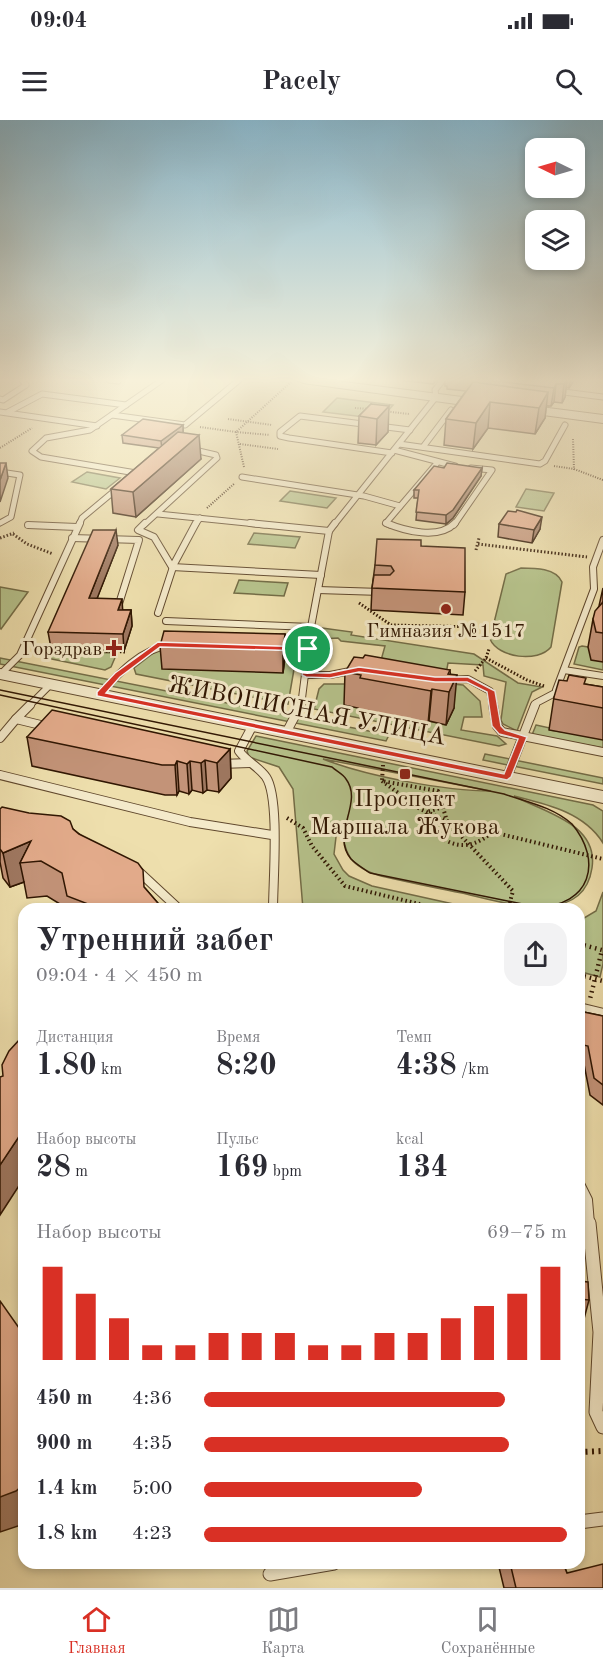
<!DOCTYPE html>
<html lang="ru">
<meta charset="utf-8">
<style>
:root{--surface:#fff;--page:#f2f2f3;--text:#2b2b33;--muted:#7c7c81;--line:#e1e1e2;--accent:#d93025}
body{margin:0;font-family:"Old Standard TT",serif;background:var(--page);color:var(--text);height:100vh;display:flex;flex-direction:column;font-size:22px;white-space:nowrap}
*{box-sizing:border-box;margin:0}
p{font-size:20px;color:var(--muted)}
.icon{flex:none;width:33px;height:33px;fill:none;stroke:currentColor;stroke-width:2;stroke-linecap:round;stroke-linejoin:round}
.map{position:relative;flex:1;overflow:hidden}
.details{position:absolute;left:18px;top:783px;width:567px;height:666px;display:flex;flex-direction:column;background:var(--surface);border-radius:18px;box-shadow:0 3px 9px #0003}
.details>*{flex:none}
.needle{width:39px;rotate:275deg}
.controls{position:absolute;left:525px;top:18px;display:grid;gap:12px}
.controls a{display:grid;place-items:center;width:60px;height:60px;border-radius:12px;background:var(--surface);box-shadow:0 3px 9px #0003;font-size:30px}
.pin{position:absolute;display:grid;place-items:center;width:51px;height:51px;color:#fff;margin:-26px;border:3px solid #fff;border-radius:50%;box-shadow:0 2px 6px #0007}
.round{display:grid;place-items:center;flex:none;width:63px;height:63px;border-radius:18px;background:var(--page)}
.overview{display:flex;align-items:center;justify-content:space-between;height:102px;padding:0 18px}
h1{font-size:33px;font-weight:600;line-height:45px}
.metrics{display:grid;grid-template-columns:repeat(3,1fr);gap:9px;height:102px;padding:6px 18px}
.metrics div{display:grid;align-content:center}
.metrics b{font-size:30px;font-weight:600}
.metrics small{font-size:16px;font-weight:400}
.metrics p{font-size:16px}
.chart{height:168px;padding:12px 18px}
.chart p{display:flex;justify-content:space-between}
.chart svg{width:100%;height:108px;margin-top:6px;stroke:var(--accent);stroke-width:6}
ul{padding:0 18px;list-style:none;font-size:20px}
li{display:grid;grid-template-columns:96px 72px 1fr;align-items:center;height:45px}
li i{height:15px;border-radius:8px;background:var(--accent)}
.status{display:flex;justify-content:space-between;align-items:center;height:42px;padding:0 30px;background:var(--surface);direction:ltr}
.status svg{height:16px;fill:currentColor}
header{display:flex;justify-content:space-between;align-items:center;height:78px;padding:0 18px;background:var(--surface);font-size:27px;font-weight:600}
.tab-bar{display:flex;justify-content:space-around;align-items:center;height:84px;border-top:2px solid var(--line);background:var(--surface);font-size:16px;color:var(--muted)}
.tab-bar a{display:grid;justify-items:center;gap:3px}
.tab-bar .current{color:var(--accent)}
.map>svg:first-child{display:block}
</style>
<div class="status"><b>09:04</b><svg viewBox="0 0 49 12"><path d="M0 12V9h3v3zM5 12V6h3v6zM10 12V3h3v9zM15 12V0h3v12zM26 1h20v11H26zM47 4h2v5h-2z"/></svg></div>
<header><svg class="icon" aria-label="menu" viewBox="0 0 24 24"><path d="M4 6h16M4 12h16M4 18h16"/></svg>Pacely<svg class="icon" aria-label="search" viewBox="0 0 24 24"><circle cx="10" cy="10" r="6"/><path d="M15 15l6 6"/></svg></header>
<div class="map">
<svg width="603" height="1468" viewBox="0 0 603 1468">
<rect width="100%" height="100%" fill="#eedfad"/>
<filter id="stains"><feTurbulence type="fractalNoise" baseFrequency=".00333" numOctaves="4"/><feColorMatrix values="0 0 0 0 .2 0 0 0 0 .09 0 0 0 0 .02 0 0 0 .5 -.17"/></filter>
<radialGradient id="worn" r=".72"><stop offset=".6" stop-color="#630" stop-opacity="0"/><stop offset="1" stop-color="#630" stop-opacity=".3"/></radialGradient>
<g fill="#b6c28b" stroke="#736c46" stroke-width="1.5" fill-rule="evenodd">
<polygon points="337,278 393,285 381,299 323,292"/>
<polygon points="87,352 120,358 106,369 72,362"/>
<polygon points="526,369 554,373 544,391 516,387"/>
<polygon points="290,371 336,378 327,388 280,381"/>
<polygon points="254,413 300,417 295,428 248,424"/>
<path d="M521,448C535,448 556,448 562,462L551,527C538,543 498,538 490,519L506,454Z"/>
<polygon points="239,460 288,463 284,476 234,473"/>
<polygon points="0,467 28,472 1,509 0,508"/>
<polygon points="322,508 352,512 351,515 474,534 518,563 542,567 532,572 517,611 503,604 501,600 506,562 484,556 483,545 448,543 446,554 380,544 385,526 341,521 338,518 320,519"/>
<polygon points="582,526 588,527 603,542 603,550 574,544 579,527"/>
<polygon points="160,528 297,532 288,584 136,554 134,548"/>
<polygon points="48,531 117,533 111,547 105,550 47,538 45,536"/>
<polygon points="0,538 389,615 386,621 0,544"/>
<polygon points="324,564 348,564 360,588 359,591 383,596 385,593 428,604 429,601 446,605 453,588 452,564 463,565 480,581 482,597 464,597 461,610 497,616 506,624 499,626 314,589 319,569"/>
<polygon points="536,605 550,608 550,610 603,618 603,628 532,615"/>
<path d="M256,616L593,685L603,691V723C584,692 546,684 514,676C541,691 599,703 592,748C583,809 502,782 462,773C435,768 408,762 381,756C350,747 342,733 343,703L336,717L334,734L343,750L349,756L372,766L476,789H303L293,669L279,647L249,637L247,631ZM323,639L491,671C445,671 366,656 323,639Z"/>
<polygon points="485,634 603,658 603,664 483,640"/>
<polygon points="603,772 603,844 600,857 585,853 583,864 579,863 579,801 596,791"/>
</g>
<g fill="none" stroke-linecap="round" stroke-linejoin="round">
<defs>
<g id="service-far4">
<polyline points="109,260 118,261"/>
<polyline points="556,271 603,277"/>
<polyline points="0,279 3,280 26,265 22,260"/>
<polyline points="0,292 97,306"/>
<polyline points="8,292 42,274 126,285"/>
<polyline points="112,295 185,305 239,260"/>
<polyline points="399,324 540,344 545,341 565,305"/>
<polyline points="423,327 451,290"/>
<polyline points="394,330 455,346"/>
<polyline points="392,333 289,318 280,316 280,312 300,296 410,310"/>
<polyline points="0,352 20,355 11,397 0,403"/>
<polyline points="136,353 41,337 32,331 46,318 90,310 162,260"/>
<polyline points="242,357 364,376 400,386"/>
<polyline points="158,394 265,405"/>
<polyline points="79,405 82,398 118,368"/>
<polyline points="144,405 217,338 216,335 190,329"/>
<polyline points="195,405 200,398"/>
<polyline points="334,405 436,277 435,270 443,260"/>
<polyline points="390,405 386,403 437,343"/>
<polyline points="454,405 492,350 471,348"/>
</g>
<g id="service-far3">
<polyline points="145,403 138,410 154,417 172,447 321,455"/>
<polyline points="250,403 329,411"/>
<path d="M386,403C405,411 439,420 455,403"/>
<polyline points="28,405 77,407"/>
<polyline points="72,418 139,420 118,487"/>
<polyline points="318,470 381,472"/>
<polyline points="158,493 174,444 196,403"/>
<polyline points="166,501 311,507"/>
<polyline points="276,528 308,529"/>
<polyline points="564,550 603,556"/>
<polyline points="1,554 20,535 80,403"/>
<polyline points="305,555 330,555 355,550"/>
<polyline points="445,560 468,559 490,571 493,586"/>
<polyline points="556,570 594,469 593,447 603,420"/>
<path d="M100,574C119,553 141,529 170,525"/>
<polyline points="29,586 51,564"/>
<polyline points="301,586 311,507 329,411 335,403"/>
<polyline points="535,586 536,583 555,573 561,574"/>
</g>
<g id="service-far2">
<polyline points="30,585 16,599 49,607"/>
<polyline points="493,585 497,606 502,612 603,632"/>
<path d="M253,605L239,631C246,641 259,647 266,657C280,678 273,761 273,789"/>
<polyline points="287,611 301,585"/>
<polyline points="0,618 16,599"/>
<polyline points="220,644 250,643"/>
<polyline points="0,655 190,702 272,715"/>
<polyline points="507,657 535,585"/>
<polyline points="136,749 179,789"/>
</g>
<g id="service-far1">
<polyline points="579,888 603,894"/>
<polyline points="579,1064 587,1080 589,1104"/>
</g>
<g id="service">
<polyline points="589,1103 600,1212 596,1292 603,1307"/>
<polyline points="579,1402 603,1399"/>
<polyline points="270,1454 334,1443"/>
</g>
<g id="tertiary">
<polygon points="297,260 328,260 486,280 492,284 486,288 303,263"/>
<polygon points="517,284 603,295 603,303 513,291 511,288"/>
<polygon points="0,549 603,671 603,683 0,559"/>
</g>
</defs>
<use href="#service-far4" stroke="#60482d" stroke-width="7"/>
<use href="#service-far3" stroke="#60482d" stroke-width="8"/>
<use href="#service-far2" stroke="#60482d" stroke-width="10"/>
<use href="#service-far1" stroke="#60482d" stroke-width="12"/>
<use href="#service" stroke="#60482d" stroke-width="15"/>
<use href="#tertiary" stroke="#60482d" stroke-width="2"/>
<g stroke="#301602" stroke-width="2" stroke-dasharray="1 1.5" stroke-linecap="butt">
<polyline points="355,288 370,289"/>
<polyline points="383,291 409,294"/>
<polyline points="228,299 272,305"/>
<polyline points="200,307 236,312 291,262"/>
<polyline points="573,319 574,349 603,360"/>
<polyline points="240,324 278,329"/>
<polyline points="0,328 32,308"/>
<polyline points="554,346 574,349"/>
<polyline points="244,347 236,312 270,315"/>
<polyline points="207,388 235,363"/>
</g>
<g stroke="#301602" stroke-width="3" stroke-dasharray="1.5 2" stroke-linecap="butt">
<polyline points="13,414 27,424 53,434"/>
<polyline points="0,418 14,413"/>
<polyline points="478,424 587,437"/>
<polyline points="476,430 479,418"/>
<polyline points="359,483 391,505 478,507"/>
<polyline points="36,529 127,532"/>
<polyline points="486,538 527,560 544,566"/>
<polyline points="475,551 486,538 489,529"/>
</g>
<g stroke="#301602" stroke-width="4" stroke-dasharray="1.5 3" stroke-linecap="butt">
<polyline points="383,645 382,661 438,671 447,701 513,771 508,789"/>
<polyline points="382,661 420,689 447,701 603,739"/>
<path d="M443,687L427,692L425,704C446,726 468,734 492,712"/>
<polyline points="287,698 303,708 312,726 345,766 440,789"/>
</g>
<g stroke="#301602" stroke-width="4.5" stroke-dasharray="1.5 4" stroke-linecap="butt">
<polyline points="579,824 602,830 590,879"/>
<polyline points="579,855 603,861"/>
</g>
<polyline stroke="#301602" stroke-width="6" stroke-dasharray="2 4.5" stroke-linecap="butt" points="579,1332 603,1331"/>
<use href="#service-far4" stroke="#f4eaca" stroke-width="5"/>
<use href="#service-far3" stroke="#f4eaca" stroke-width="6"/>
<use href="#service-far2" stroke="#f4eaca" stroke-width="8"/>
<use href="#service-far1" stroke="#f4eaca" stroke-width="10"/>
<use href="#service" stroke="#f4eaca" stroke-width="13"/>
<use href="#tertiary" fill="#f4eaca" fill-rule="evenodd"/>
<path stroke="#301602" stroke-width="1.5" d="M0,570L504,674C527,682 553,687 572,704C603,741 591,786 537,787L370,753C364,749 356,744 351,739C330,714 364,683 346,659C343,654 336,651 332,647L0,575"/>
</g>
<g fill="#c39378" stroke="#301602" stroke-width="1.5">
<polygon points="399,260 437,260 433,264"/>
<polygon points="445,260 574,260 569,268 566,267 565,277 562,283 554,282 551,286 546,286 545,298 535,314 488,308 473,329 444,325 446,299 466,271 447,269 447,266 445,266"/>
<polygon points="371,284 388,312 376,325 358,323 359,296"/>
<polygon points="183,305 183,313 201,339 136,397 113,393 111,369 159,328 123,323 122,315"/>
<polygon points="444,348 482,348 481,356 453,398 446,404 416,400 418,378 414,378 414,370"/>
<polygon points="516,392 540,409 532,423 498,417 499,404"/>
<polygon points="118,425 97,478 123,490 131,490 132,506 124,531 51,528 48,512"/>
<polygon points="421,426 465,472 463,495 371,490 372,468 375,445"/>
<polygon points="603,468 603,542 591,540 588,527 593,499 599,486"/>
<polygon points="285,514 285,537 283,553 162,549 160,526"/>
<polygon points="450,550 454,588 446,605 429,601 428,604 358,591 358,588 344,585 345,552"/>
<polygon points="585,564 603,567 603,620 549,610 554,577"/>
<polygon points="27,617 230,629 231,658 219,672 207,670 203,673 192,670 189,674 179,671 177,675 165,675 32,646"/>
<polygon points="0,689 73,709 145,768 163,789 68,789 47,776 27,778 24,762 10,767 3,758 0,742"/>
<polygon points="579,891 603,896 603,985 590,975 584,944 579,942"/>
<polygon points="579,1161 589,1180 580,1214 579,1214"/>
<polygon points="498,1443 563,1443 567,1453 603,1468 504,1468"/>
</g>
<g fill="#9f7861" stroke="#301602" stroke-width="1.5">
<polygon points="567,260 565,277 562,283 564,264"/>
<polygon points="570,260 574,260 569,268"/>
<polygon points="556,264 554,282 551,286 554,268"/>
<polygon points="548,272 545,298 535,314 539,288"/>
<polygon points="490,282 488,308 473,329 476,303"/>
<polygon points="389,286 388,312 376,325 377,299"/>
<polygon points="183,305 183,313 162,329 161,321"/>
<polygon points="199,315 201,339 136,397 133,372"/>
<polygon points="6,343 8,358 0,382 0,360"/>
<polygon points="482,348 481,356 453,398 446,404 446,395"/>
<polygon points="542,397 540,409 532,423 534,410"/>
<polygon points="116,410 118,425 91,494 89,478"/>
<polygon points="122,479 123,495 118,490"/>
<polygon points="131,490 132,506 124,531 123,514"/>
<polygon points="285,514 285,537 283,553 283,530"/>
<polygon points="457,555 454,588 446,605 449,572"/>
<polygon points="432,569 429,601 428,604 431,571"/>
<polygon points="230,629 231,658 219,672 217,643"/>
<polygon points="205,640 207,670 203,673 201,643"/>
<polygon points="177,641 179,671 177,675 175,645"/>
<polygon points="190,641 192,670 189,674 187,644"/>
<polygon points="31,721 20,743 24,762 10,767 3,733"/>
<polygon points="24,1009 24,1058 0,1095 0,1045"/>
<polygon points="24,1364 24,1404 0,1412 0,1377"/>
</g>
<g fill="#e3ab8b" stroke="#301602" stroke-width="1.5">
<polygon points="488,260 567,260 564,264 556,264 554,268"/>
<polygon points="473,262 548,272 539,288 490,282 476,303 446,299"/>
<polygon points="371,284 389,286 377,299 359,296"/>
<polygon points="143,299 183,305 161,321 122,315"/>
<polygon points="178,312 199,315 133,372 111,369"/>
<polygon points="0,343 6,343 0,360"/>
<polygon points="447,343 482,348 453,390 446,395 416,392 419,370 414,370 434,346 444,348"/>
<polygon points="517,390 542,397 534,410 499,404 508,391 516,392"/>
<polygon points="93,410 116,410 89,478 122,479 118,490 131,490 123,514 48,512"/>
<polygon points="377,419 421,420 421,426 465,428 465,472 372,468 374,455 390,455 394,451 391,446 375,445"/>
<polygon points="603,482 603,513 596,512 593,499 595,491"/>
<polygon points="164,511 285,514 283,530 160,526"/>
<polygon points="365,535 450,550 448,554 457,555 449,572 432,569 431,571 360,558 361,555 345,552 354,537 363,538"/>
<polygon points="569,555 586,558 584,564 603,567 603,588 554,579 554,577 559,560 567,561"/>
<polygon points="52,590 230,629 217,643 205,640 201,643 190,641 187,644 177,641 175,645 162,645 27,617"/>
<polygon points="2,687 29,693 61,696 70,701 73,709 79,714 138,743 143,750 144,767 163,789 97,789 96,787 67,776 62,753 41,741 20,743 31,721 3,733 0,729 0,689"/>
<polygon points="579,891 603,896 603,965 594,958 588,926 579,924"/>
<polygon points="24,917 24,1009 0,1045 0,957 3,956 2,945 9,931 21,918"/>
<polygon points="579,1161 588,1162 589,1180 579,1179"/>
<polygon points="0,1181 24,1215 24,1364 16,1371 0,1377"/>
<polygon points="510,1443 563,1443 567,1453 603,1444 603,1468 516,1468"/>
</g>
<linearGradient id="sky" x2="0" y2="1"><stop stop-color="#89b8ce"/><stop offset="0.56" stop-color="#f7f1da"/><stop offset="1" stop-color="#f7f1da" stop-opacity="0"/></linearGradient>
<rect width="603" height="465" fill="url(#sky)"/>
<path fill="#d93025" stroke="#fff" stroke-width="1.5" fill-rule="evenodd" d="M158,522L308,527L312,529L310,553H330L359,547L435,557H468L495,571L501,606L505,610L527,617L511,657L507,660L97,576V572L115,553ZM160,527L304,531L302,555L306,557L330,558L359,552L435,562H467L487,572L492,606L499,614L518,619L504,654L106,573L120,557Z"/>
<g fill="#8f2418" stroke="#f4eaca" stroke-width="2">
<circle cx="446" cy="489" r="6"/>
<path d="M111 519h6v6h6v6h-6v6h-6v-6h-6v-6h6z"/>
<rect x="399" y="648" width="12" height="12" rx="3"/>
</g>
<g text-anchor="middle" stroke-width="6" stroke-linejoin="round" paint-order="stroke">
<g font-size="20" fill="#301602" stroke="#f4eaca">
<text x="446" y="517">Гимназия №1517</text>
<text x="102" y="535" text-anchor="end">Горздрав</text>
</g>
<g font-size="24" fill="#301602" stroke="#f4eaca">
<text transform="translate(307 590) rotate(11)" y="8">ЖИВОПИСНАЯ УЛИЦА</text>
</g>
<g font-size="24" fill="#301602" stroke="#f4eaca">
<text x="405" y="686">Проспект<tspan x="405" dy="28">Маршала Жукова</tspan></text>
</g>
</g>
<rect width="100%" height="100%" filter="url(#stains)"/>
<rect width="100%" height="100%" fill="url(#worn)"/>
</svg>
<div class="controls">
<a><svg class="needle" viewBox="-14 -14 28 28"><path d="M0-13l5 13h-10z" fill="#e53935"/><path d="M0 13l5-13h-10z" fill="#7c7c81"/></svg></a>
<a><svg class="icon" aria-label="layers" viewBox="0 0 24 24"><path d="M12 4l9 5-9 5-9-5zM3 14l9 5 9-5"/></svg></a>
</div>
<div class="pin" style="left:308px;top:529px;background:#1e9e55"><svg class="icon" aria-label="arrive" viewBox="0 0 24 24"><path d="M6 21V4h12l-3 4 3 4H6"/></svg></div>
<section class="details">
<div class="overview"><div><h1>Утренний забег</h1><p>09:04 · 4 × 450 m</p></div><a class="round"><svg class="icon" aria-label="share" viewBox="0 0 24 24"><path d="M12 15V3M7 8l5-5 5 5M5 13v7h14v-7"/></svg></a></div>
<div class="metrics">
<div><p>Дистанция</p><b>1.80<small> km</small></b></div>
<div><p>Время</p><b>8:20</b></div>
<div><p>Темп</p><b>4:38<small> /km</small></b></div>
</div>
<div class="metrics">
<div><p>Набор высоты</p><b>28<small> m</small></b></div>
<div><p>Пульс</p><b>169<small> bpm</small></b></div>
<div><p>kcal</p><b>134</b></div>
</div>
<div class="chart"><p><span>Набор высоты</span>69–75 m</p>
<svg viewBox="0 0 160 44" preserveAspectRatio="none"><path d="M5 44V6M15 44V17M25 44V27M35 44V38M45 44V38M55 44V33M65 44V33M75 44V33M85 44V38M95 44V38M105 44V33M115 44V33M125 44V27M135 44V22M145 44V17M155 44V6"/></svg>
</div>
<ul>
<li><b>450 m</b>4:36<i style="width:83%"></i></li>
<li><b>900 m</b>4:35<i style="width:84%"></i></li>
<li><b>1.4 km</b>5:00<i style="width:60%"></i></li>
<li><b>1.8 km</b>4:23<i style="width:100%"></i></li>
</ul>
</section>
</div>
<nav class="tab-bar">
<a class="current"><svg class="icon" aria-label="home" viewBox="0 0 24 24"><path d="M3 11l9-7 9 7M6 9v11h12V9"/></svg>Главная</a>
<a><svg class="icon" aria-label="map" viewBox="0 0 24 24"><path d="M3 6l6-2 6 2 6-2v14l-6 2-6-2-6 2zM9 4v14M15 6v14"/></svg>Карта</a>
<a><svg class="icon" aria-label="saved" viewBox="0 0 24 24"><path d="M7 4h10v16l-5-4-5 4z"/></svg>Сохранённые</a>
</nav>
